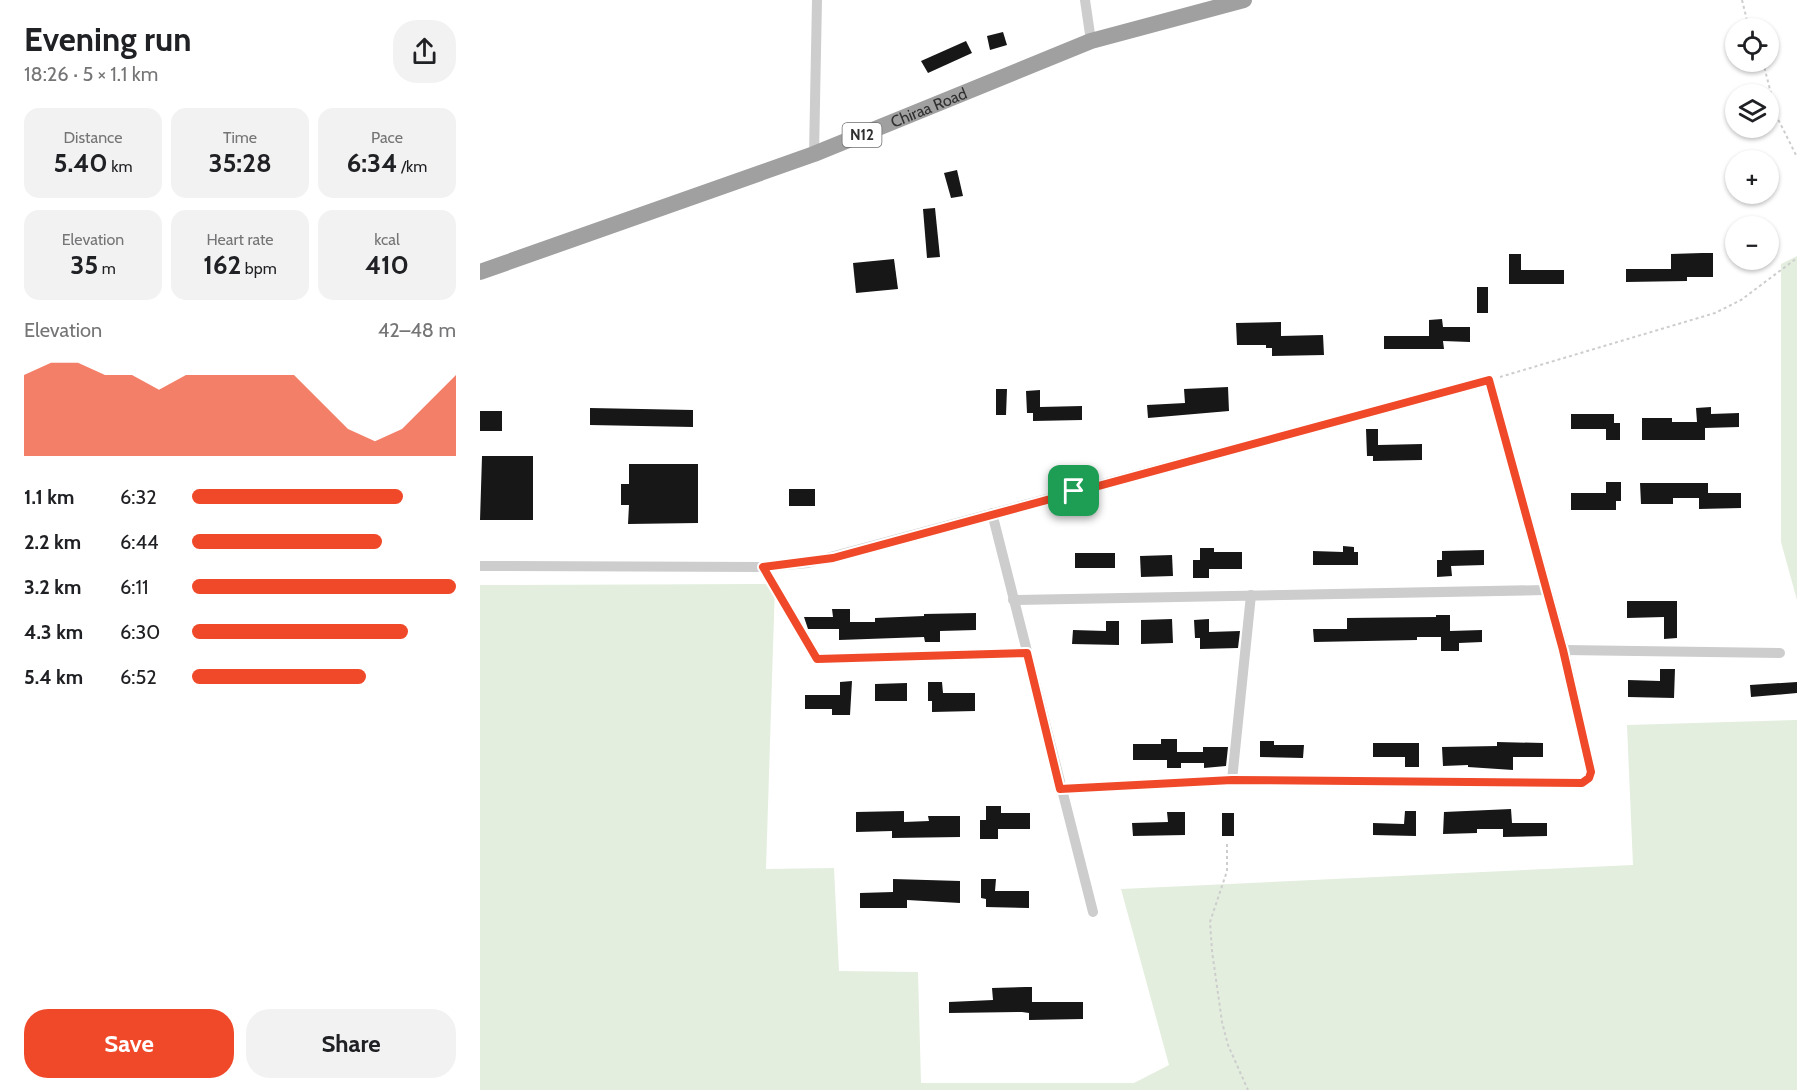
<!DOCTYPE html>
<meta charset="utf-8">
<style>
:root{--surface:#fff;--page:#f2f2f2;--text:#202124;--muted:#757577;--accent:#f04929}
body{margin:0;font-family:Cabin,sans-serif;background:var(--page);color:var(--text);height:100vh;display:flex;flex-direction:column;font-size:22px;white-space:nowrap}
*{box-sizing:border-box;margin:0}
p{font-size:20px;color:var(--muted)}
.icon{flex:none;width:33px;height:33px;fill:none;stroke:currentColor;stroke-width:2;stroke-linecap:round;stroke-linejoin:round}
.map{position:relative;flex:1;overflow:hidden}
.drawer{display:flex;flex-direction:column;background:var(--surface);width:480px}
.drawer>*{flex:none}
.tools{position:absolute;left:1245px;top:18px;display:grid;gap:12px}
.tools a{display:grid;place-items:center;width:54px;height:54px;border-radius:50%;background:var(--surface);box-shadow:0 2px 4px #0004;font-size:30px}
.pin{position:absolute;display:grid;place-items:center;width:51px;height:51px;color:#fff;margin:-26px;border-radius:12px;box-shadow:0 3px 9px #0006}
.round{display:grid;place-items:center;flex:none;width:63px;height:63px;border-radius:24px;background:var(--page)}
.head{display:flex;align-items:center;justify-content:space-between;height:102px;padding:0 24px}
h1{font-size:33px;font-weight:700;line-height:45px}
.stats{display:grid;grid-template-columns:repeat(3,1fr);gap:9px;height:102px;padding:6px 24px}
.stats div{display:grid;align-content:center;border-radius:15px;background:var(--page);text-align:center}
.stats b{font-size:26px;font-weight:700}
.stats small{font-size:16px;font-weight:400}
.stats p{font-size:16px}
.chart{height:168px;padding:12px 24px}
.chart p{display:flex;justify-content:space-between}
.chart svg{width:100%;height:108px;margin-top:6px;fill:var(--accent);opacity:.7}
.cta{display:flex;gap:12px;margin-top:auto;padding:12px 24px}
.cta a{flex:1;height:69px;border-radius:24px;background:var(--accent);color:#fff;font-size:24px;font-weight:700;line-height:69px;text-align:center}
.cta a+a{background:var(--page);color:var(--text)}
ul{padding:0 24px;list-style:none;font-size:20px}
li{display:grid;grid-template-columns:96px 72px 1fr;align-items:center;height:45px}
li i{height:15px;border-radius:8px;background:var(--accent)}
main{display:flex;flex:1;min-height:0}
.map>svg:first-child{display:block}
</style>
<main>
<section class="drawer">
<div class="head"><div><h1>Evening run</h1><p>18:26 · 5 × 1.1 km</p></div><a class="round"><svg class="icon" aria-label="share" viewBox="0 0 24 24"><path d="M12 15V3M7 8l5-5 5 5M5 13v7h14v-7"/></svg></a></div>
<div class="stats">
<div><p>Distance</p><b>5.40<small> km</small></b></div>
<div><p>Time</p><b>35:28</b></div>
<div><p>Pace</p><b>6:34<small> /km</small></b></div>
</div>
<div class="stats">
<div><p>Elevation</p><b>35<small> m</small></b></div>
<div><p>Heart rate</p><b>162<small> bpm</small></b></div>
<div><p>kcal</p><b>410</b></div>
</div>
<div class="chart"><p><span>Elevation</span>42–48 m</p>
<svg viewBox="0 0 160 44" preserveAspectRatio="none"><path d="M0 44V11L10 6L20 6L30 11L40 11L50 17L60 11L70 11L80 11L90 11L100 11L110 22L120 33L130 38L140 33L150 22L160 11V44z"/></svg>
</div>
<ul>
<li><b>1.1 km</b>6:32<i style="width:80%"></i></li>
<li><b>2.2 km</b>6:44<i style="width:72%"></i></li>
<li><b>3.2 km</b>6:11<i style="width:100%"></i></li>
<li><b>4.3 km</b>6:30<i style="width:82%"></i></li>
<li><b>5.4 km</b>6:52<i style="width:66%"></i></li>
</ul>
<div class="cta"><a>Save</a><a>Share</a></div>
</section>
<div class="map">
<svg width="1317" height="1090" viewBox="0 0 1317 1090">
<rect width="100%" height="100%" fill="#fff"/>
<g fill="#e3eede">
<polygon points="1317,256 1317,600 1301,542 1301,264"/>
<polygon points="295,584 286,869 354,868 359,971 438,972 441,1083 654,1083 689,1065 641,889 1153,865 1147,725 1317,720 1317,1090 0,1090 0,585"/>
</g>
<g fill="#171717">
<polygon points="523,32 527,45 510,50 507,36"/>
<polygon points="486,41 492,53 448,73 441,61"/>
<polygon points="477,170 483,196 471,198 464,173"/>
<polygon points="455,208 460,257 447,258 443,209"/>
<polygon points="1222,253 1233,253 1233,277 1207,277 1207,281 1146,282 1146,269 1191,269 1191,254"/>
<polygon points="1029,254 1041,254 1041,270 1084,270 1084,284 1029,284"/>
<polygon points="414,259 418,289 376,293 373,263"/>
<rect x="997" y="287" width="11" height="26"/>
<polygon points="962,319 963,327 990,327 990,342 963,341 964,349 904,349 904,336 949,336 949,320"/>
<polygon points="801,322 801,336 843,335 844,355 792,356 792,348 786,348 786,345 757,345 756,323"/>
<polygon points="748,387 749,411 668,418 667,405 705,403 704,389"/>
<polygon points="516,389 527,389 526,415 516,415"/>
<polygon points="560,390 560,407 602,406 602,420 553,421 553,413 547,413 546,391"/>
<polygon points="1231,407 1231,414 1259,413 1259,427 1225,428 1225,440 1162,440 1162,418 1192,418 1192,422 1217,422 1216,408"/>
<polygon points="110,408 213,410 213,427 110,425"/>
<rect x="0" y="411" width="22" height="20"/>
<polygon points="1091,414 1134,414 1134,423 1140,423 1140,440 1126,440 1126,429 1091,429"/>
<polygon points="886,429 898,429 898,445 942,444 942,460 893,461 893,456 887,456"/>
<polygon points="2,456 53,456 53,520 0,520"/>
<polygon points="149,464 218,464 218,523 148,524 149,505 141,505 141,484 149,484"/>
<polygon points="1126,482 1141,482 1141,501 1136,501 1136,510 1091,510 1091,493 1126,493"/>
<polygon points="1160,483 1228,483 1228,493 1261,493 1261,508 1219,509 1219,498 1193,498 1193,504 1161,504"/>
<rect x="309" y="489" width="26" height="17"/>
<polygon points="863,546 874,547 874,552 878,552 878,565 833,565 833,551 863,552"/>
<polygon points="720,548 734,548 734,552 762,552 762,569 729,569 729,578 713,578 713,560 720,560"/>
<polygon points="1004,550 1004,565 971,566 972,576 957,577 957,560 962,560 962,551"/>
<rect x="595" y="553" width="40" height="15"/>
<polygon points="692,555 693,576 661,577 660,556"/>
<polygon points="1147,601 1197,601 1197,638 1184,639 1184,617 1147,618"/>
<polygon points="352,609 370,609 370,622 395,622 395,618 444,616 444,614 496,613 496,630 460,631 460,642 445,642 444,637 359,640 359,629 328,629 324,617 353,617"/>
<polygon points="956,615 970,615 970,631 1002,630 1002,642 979,643 979,651 961,651 961,637 937,637 937,640 834,642 833,629 867,629 867,618 956,617"/>
<polygon points="692,619 693,643 661,644 661,620"/>
<polygon points="729,619 729,632 760,631 758,648 720,649 720,638 715,638 714,620"/>
<polygon points="626,621 639,621 639,645 592,644 593,630 626,631"/>
<polygon points="1180,669 1195,669 1194,698 1148,697 1148,680 1180,681"/>
<polygon points="372,681 370,715 352,715 352,709 325,709 325,695 360,695 360,682"/>
<polygon points="448,682 462,682 463,693 495,693 495,711 452,712 452,701 448,701"/>
<polygon points="1317,682 1317,693 1271,697 1270,685"/>
<polygon points="427,683 427,701 395,701 395,684"/>
<polygon points="681,739 697,739 697,752 723,752 723,747 748,747 746,766 724,768 724,763 701,763 701,768 687,768 687,760 653,760 653,744 681,744"/>
<polygon points="780,741 794,741 794,745 824,745 823,758 780,757"/>
<polygon points="1017,742 1063,743 1063,757 1033,757 1033,770 988,767 988,765 963,766 962,747 1017,746"/>
<polygon points="893,743 939,743 939,767 925,767 925,757 893,757"/>
<polygon points="506,806 521,806 521,813 550,813 550,829 518,829 518,839 500,839 500,820 506,820"/>
<polygon points="1031,809 1032,823 1067,823 1067,836 1023,837 1023,829 997,829 997,833 963,834 964,812"/>
<polygon points="424,811 424,822 449,821 448,816 480,816 480,837 412,838 412,831 376,832 376,812"/>
<polygon points="925,811 936,811 936,836 893,835 893,823 924,824"/>
<polygon points="687,812 705,812 705,835 653,836 652,823 688,822"/>
<rect x="742" y="813" width="12" height="23"/>
<polygon points="413,879 480,881 480,903 427,900 427,908 380,908 380,893 413,892"/>
<polygon points="501,879 516,879 515,891 549,891 549,908 506,907 506,899 501,898"/>
<polygon points="546,987 552,987 552,1002 603,1002 603,1019 549,1020 549,1013 542,1012 469,1013 469,1002 513,1000 512,988"/>
</g>
<g fill="none" stroke-linecap="round" stroke-linejoin="round">
<g stroke="#cdcdcd" stroke-width="2" stroke-dasharray="3 3" stroke-linecap="butt">
<polyline points="1262,0 1269,28"/>
<polyline points="1283,62 1297,117 1317,157"/>
<polyline points="1020,377 1235,313 1261,300 1317,258"/>
<polyline points="747,844 747,871 730,922 732,951 742,1022 748,1045 768,1090"/>
</g>
<g stroke="#cdcdcd" stroke-width="10">
<polyline points="605,0 611,41"/>
<polyline points="334,154 337,0"/>
<polyline points="512,513 613,912"/>
<polyline points="0,566 283,567 328,563 1009,380 1084,650 1111,772 1109,778 1102,783 752,780 581,789"/>
<polyline points="283,567 337,659 547,653"/>
<polyline points="533,600 1066,590"/>
<polyline points="1084,650 1300,653"/>
<polyline points="752,780 771,595"/>
</g>
<path stroke="#a0a0a0" stroke-width="16" id="s1" d="M0,272L334,154L611,41L764,0"/>
</g>
<g fill="none" stroke-linecap="round" stroke-linejoin="round">
<defs>
<polygon id="route" points="1009,380 1083,650 1111,772 1109,778 1102,783 752,780 580,789 547,653 337,659 283,567 353,558"/>
</defs>
<use href="#route" stroke="#fff" stroke-width="12"/>
<use href="#route" stroke="#f04929" stroke-width="8"/>
</g>
<g text-anchor="middle" stroke-width="6" stroke-linejoin="round" paint-order="stroke">
<rect fill="#fff" stroke="#6e6e6e" stroke-width="1.5" x="362.5" y="123" width="39" height="24" rx="4.5"/>
<g font-size="15" font-weight="bold" fill="#303030">
<text x="382" y="140">N12</text>
</g>
<g font-size="16" fill="#303030" stroke="#fff">
<text dy="6" stroke="none"><textPath href="#s1" startOffset="478">Chiraa Road</textPath></text>
</g>
</g>
</svg>
<div class="tools">
<a><svg class="icon" aria-label="locate" viewBox="0 0 24 24"><circle cx="12" cy="12" r="6"/><path d="M12 2v4M12 18v4M2 12h4M18 12h4"/></svg></a>
<a><svg class="icon" aria-label="layers" viewBox="0 0 24 24"><path d="M12 4l9 5-9 5-9-5zM3 14l9 5 9-5"/></svg></a>
<a>+</a>
<a>−</a>
</div>
<div class="pin" style="left:594px;top:491px;background:#1e9e55"><svg class="icon" aria-label="arrive" viewBox="0 0 24 24"><path d="M6 21V4h12l-3 4 3 4H6"/></svg></div>
</div>
</main>
